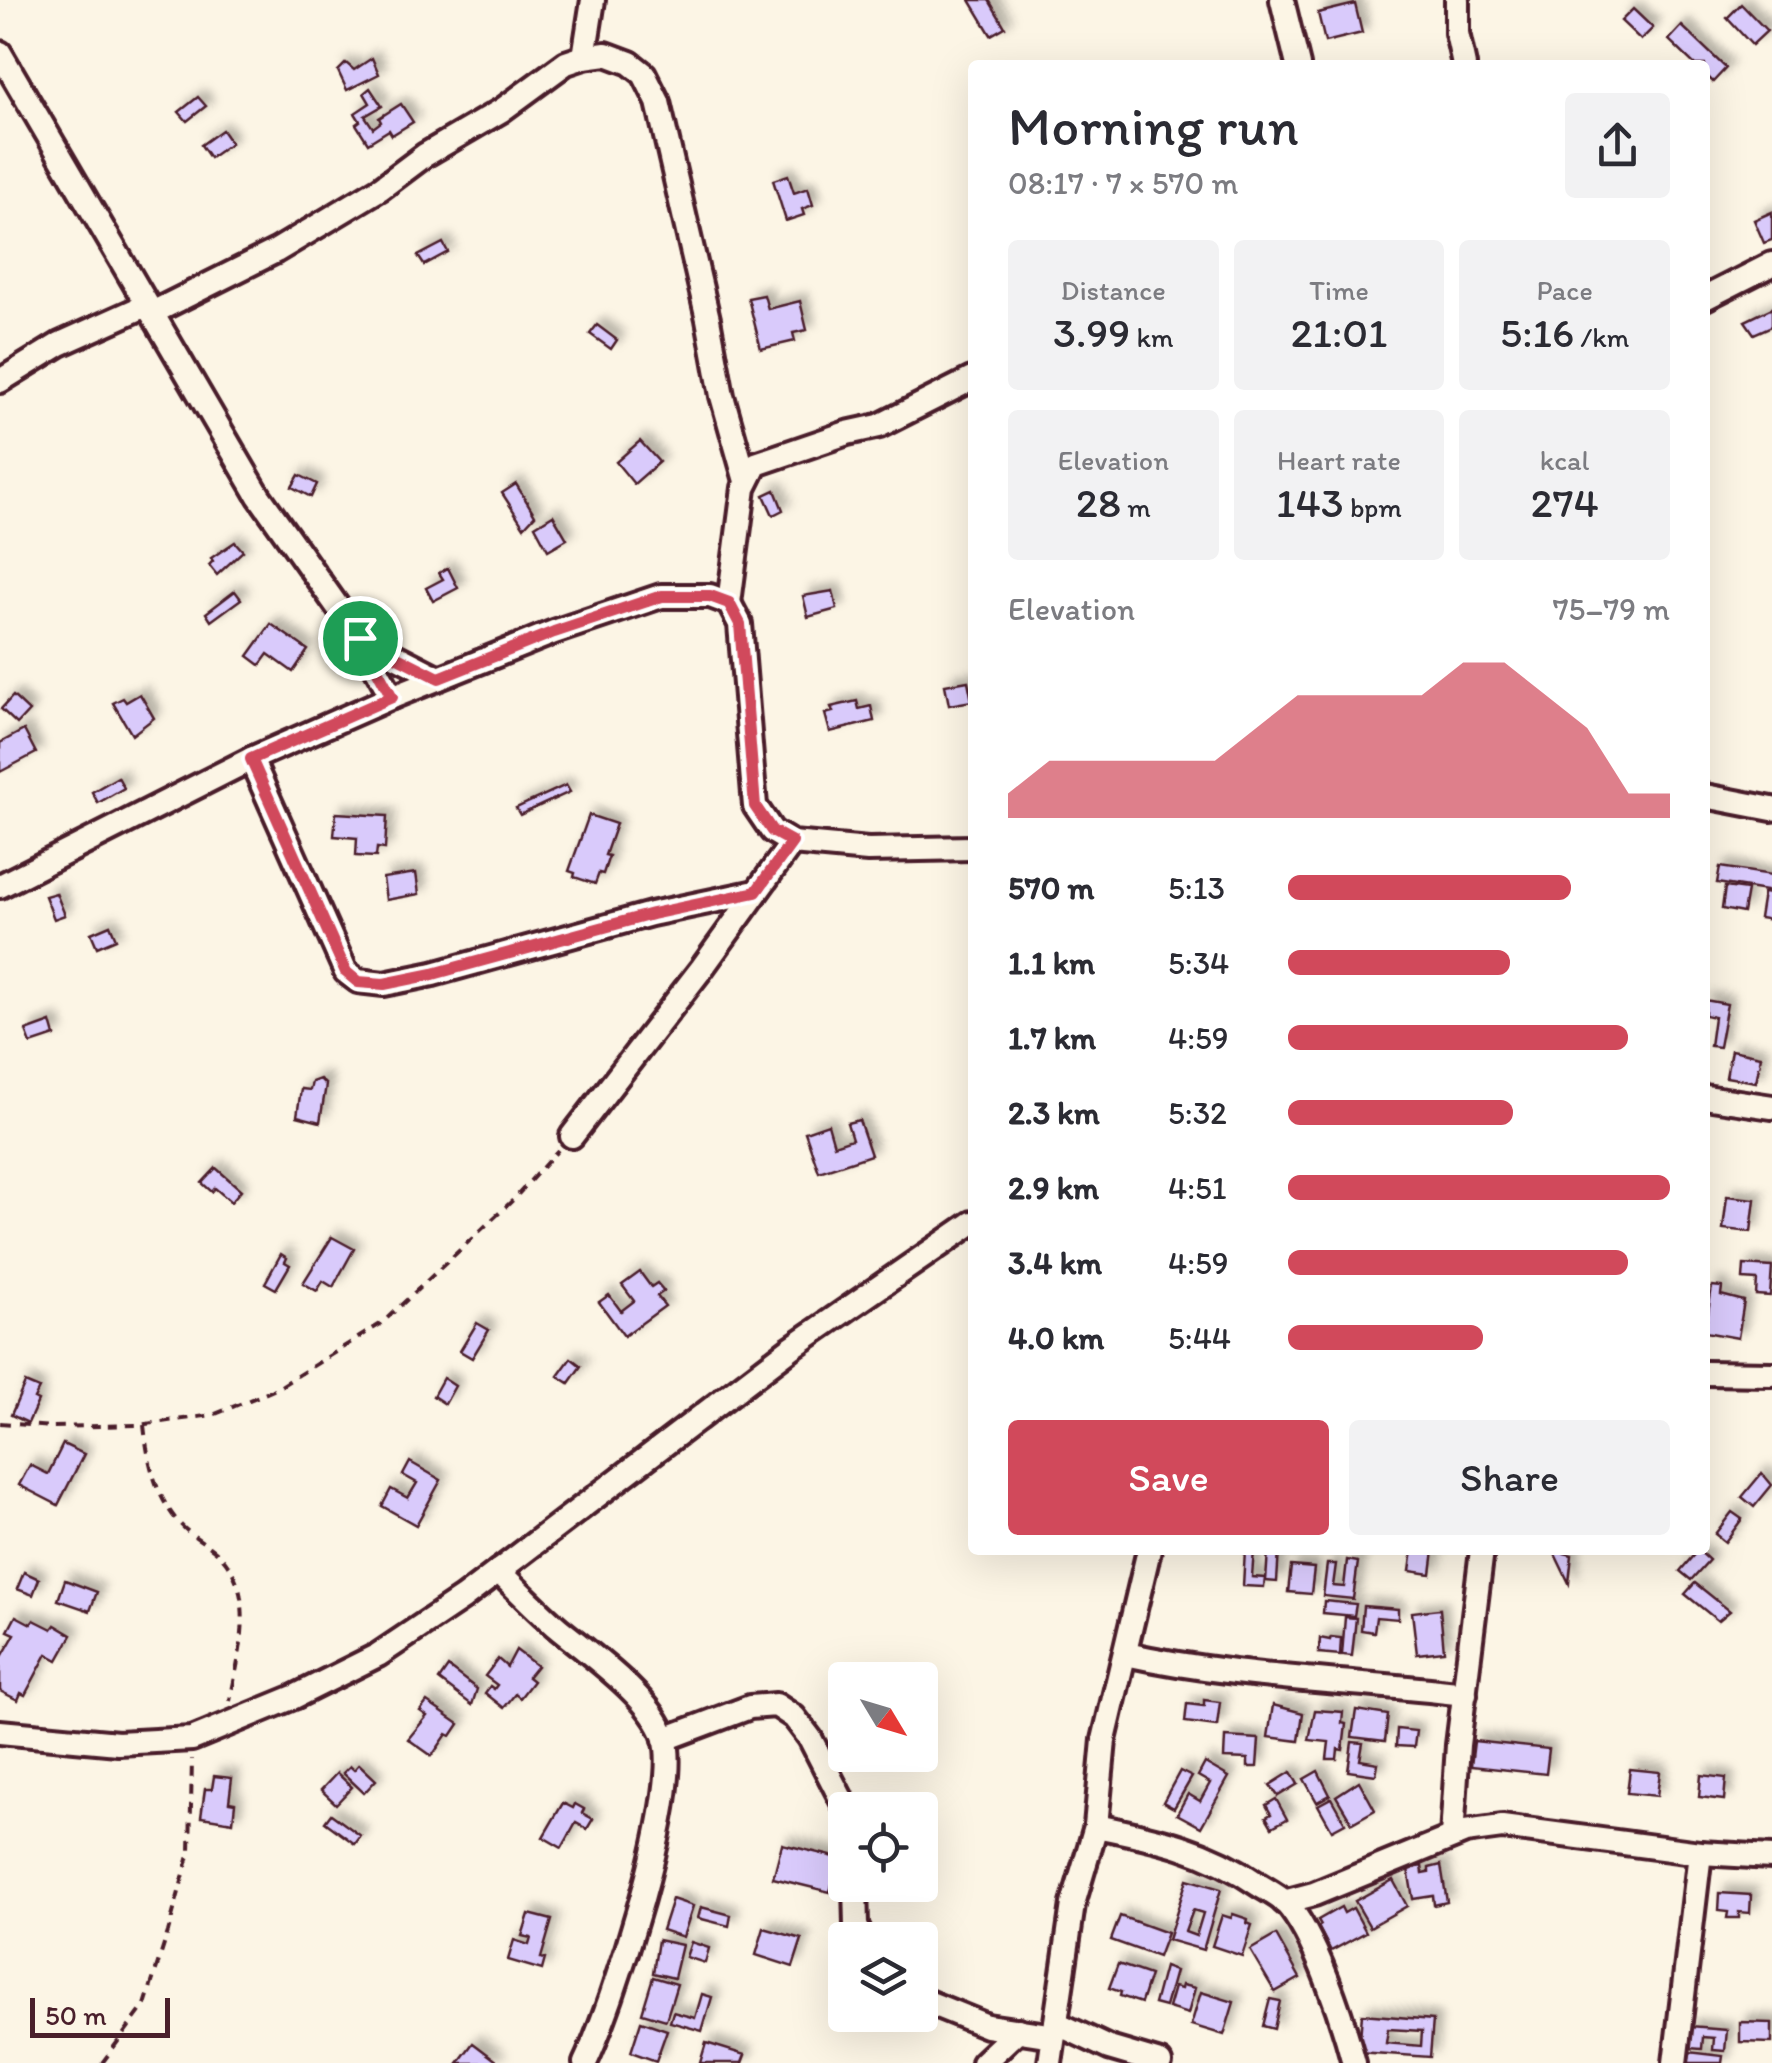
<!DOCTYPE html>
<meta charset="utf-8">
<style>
:root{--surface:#fff;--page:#f2f2f3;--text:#2b2b33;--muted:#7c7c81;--accent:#d1495b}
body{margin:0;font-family:Itim,sans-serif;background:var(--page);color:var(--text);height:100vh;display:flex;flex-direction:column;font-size:38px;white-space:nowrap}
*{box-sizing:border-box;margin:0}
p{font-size:32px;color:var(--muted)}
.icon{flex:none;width:55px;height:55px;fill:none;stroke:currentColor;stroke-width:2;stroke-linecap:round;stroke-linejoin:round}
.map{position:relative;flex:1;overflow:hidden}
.side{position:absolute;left:968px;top:60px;width:742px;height:1495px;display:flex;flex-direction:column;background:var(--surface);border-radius:10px;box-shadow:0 10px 40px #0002}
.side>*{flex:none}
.needle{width:65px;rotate:128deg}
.buttons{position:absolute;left:828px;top:1662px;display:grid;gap:20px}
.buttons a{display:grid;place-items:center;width:110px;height:110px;border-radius:10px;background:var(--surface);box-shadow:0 10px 40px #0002;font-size:50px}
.scale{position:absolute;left:30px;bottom:25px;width:140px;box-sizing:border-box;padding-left:10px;border:5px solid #4a1f2b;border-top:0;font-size:28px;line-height:35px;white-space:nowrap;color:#4a1f2b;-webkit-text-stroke:8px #fcf5e5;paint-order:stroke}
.pin{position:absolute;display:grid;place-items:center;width:85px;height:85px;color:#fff;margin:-42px;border:5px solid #fff;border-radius:50%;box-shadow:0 2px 10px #0007}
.round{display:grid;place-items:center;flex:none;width:105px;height:105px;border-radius:10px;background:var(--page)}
.headline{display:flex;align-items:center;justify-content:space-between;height:170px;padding:0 40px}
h1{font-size:55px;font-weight:600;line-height:75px}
.metrics{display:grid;grid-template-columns:repeat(3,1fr);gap:15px;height:170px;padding:10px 40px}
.metrics div{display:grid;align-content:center;border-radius:10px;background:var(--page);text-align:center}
.metrics b{font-size:42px;font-weight:600}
.metrics small{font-size:28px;font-weight:400}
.metrics p{font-size:28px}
.chart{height:280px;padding:20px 40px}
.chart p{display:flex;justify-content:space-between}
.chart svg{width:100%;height:180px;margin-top:10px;fill:var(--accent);opacity:.7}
.cta{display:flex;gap:20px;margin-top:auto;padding:20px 40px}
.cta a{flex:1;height:115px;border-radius:10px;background:var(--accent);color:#fff;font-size:40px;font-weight:600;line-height:115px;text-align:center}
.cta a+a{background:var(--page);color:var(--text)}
ul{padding:0 40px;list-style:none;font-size:32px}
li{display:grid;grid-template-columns:160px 120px 1fr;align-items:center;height:75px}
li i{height:25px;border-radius:12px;background:var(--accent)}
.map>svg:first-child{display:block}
</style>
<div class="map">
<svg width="1772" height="2063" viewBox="0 0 1772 2063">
<defs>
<filter id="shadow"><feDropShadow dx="7" dy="-7" stdDeviation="5" flood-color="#0004"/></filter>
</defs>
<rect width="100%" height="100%" fill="#fcf5e5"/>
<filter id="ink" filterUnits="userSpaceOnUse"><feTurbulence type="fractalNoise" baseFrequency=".01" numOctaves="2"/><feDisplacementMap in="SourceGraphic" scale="20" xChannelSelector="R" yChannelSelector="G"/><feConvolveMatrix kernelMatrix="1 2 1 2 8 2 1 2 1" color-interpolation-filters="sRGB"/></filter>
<g filter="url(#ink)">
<g fill="#d9cafb" stroke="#4a1f2b" stroke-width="2.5" fill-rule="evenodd" filter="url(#shadow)">
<polygon points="970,0 989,0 1005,27 991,35"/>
<polygon points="1355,4 1362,33 1325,42 1318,13"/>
<polygon points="1741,4 1767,31 1752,45 1727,18"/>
<polygon points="1633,9 1653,28 1641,40 1621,21"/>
<polygon points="1682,26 1726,68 1713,82 1705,74 1705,65 1695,65 1669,40"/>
<polygon points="372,58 379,74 347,90 338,71 346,63 354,70"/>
<polygon points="370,88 382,106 365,116 373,128 381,122 379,118 401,104 413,122 392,135 389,130 368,143 356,124 360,121 355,113 370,103 364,93"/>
<polygon points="198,97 206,106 187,121 179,112"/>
<polygon points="222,130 231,143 210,158 201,145"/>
<polygon points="788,175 794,193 808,188 813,205 802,209 804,215 786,221 773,180"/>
<polygon points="1772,212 1772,240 1764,243 1754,220"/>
<polygon points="443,243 448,252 424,265 418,256"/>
<polygon points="764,295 768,309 800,301 807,330 793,333 795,341 761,349 748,298"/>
<polygon points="1772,308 1772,326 1754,334 1745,321"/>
<polygon points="597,325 617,340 611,349 590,334"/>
<polygon points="640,441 659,462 634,484 616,462"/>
<polygon points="299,475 317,484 311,497 292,487"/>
<polygon points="516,484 535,515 524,527 502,493"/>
<polygon points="775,490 783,510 773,515 764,495"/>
<polygon points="553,515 567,539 548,550 535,526"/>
<polygon points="235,542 243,551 217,575 209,565 213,561 211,558"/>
<polygon points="448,568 458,588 433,601 426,588 443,579 439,573"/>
<polygon points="235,591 241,599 211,621 206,613"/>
<polygon points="833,591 837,609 808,617 803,596"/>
<polygon points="271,624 308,650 293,672 268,654 260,665 248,656"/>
<polygon points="968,681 972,701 949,705 945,685"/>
<polygon points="140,694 154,718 132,735 113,703 123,698 126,702"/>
<polygon points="13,696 29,711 17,724 1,709"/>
<polygon points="857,701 859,709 871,706 874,721 830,732 825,714 833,712 831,707"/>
<polygon points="24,730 36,753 0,772 0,743"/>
<polygon points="118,777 124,788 98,803 92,792"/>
<polygon points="566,785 570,792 520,815 516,808"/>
<polygon points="336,813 387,816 385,849 377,848 376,857 356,856 357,838 334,836"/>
<polygon points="589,815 616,824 605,855 609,856 603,874 599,873 595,884 574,877 575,873 569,871"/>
<polygon points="1720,867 1772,875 1772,892 1717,883"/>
<polygon points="416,873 419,894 386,900 383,878"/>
<polygon points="1725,887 1747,890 1743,913 1722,909"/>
<polygon points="56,893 65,915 54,919 45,896"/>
<polygon points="1763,893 1772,894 1772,920 1759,918"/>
<polygon points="110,925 116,939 97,947 91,933"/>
<polygon points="1705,1000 1727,1004 1719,1047 1710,1046 1714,1017 1705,1015"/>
<polygon points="51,1022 55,1036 31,1044 26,1031"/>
<polygon points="1731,1050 1761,1056 1756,1082 1726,1077"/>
<polygon points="320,1079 326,1085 320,1122 297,1116 301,1089 310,1090 312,1082"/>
<polygon points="859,1120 871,1155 819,1172 805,1132 828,1124 834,1145 852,1139 847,1123"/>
<polygon points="216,1168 241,1190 231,1202 215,1188 212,1192 202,1183"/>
<polygon points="1727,1196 1755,1199 1751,1232 1723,1229"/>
<polygon points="332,1237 354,1249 333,1287 323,1281 317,1291 303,1283"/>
<polygon points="281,1254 287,1258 285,1262 290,1265 276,1289 265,1283"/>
<polygon points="1744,1265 1772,1267 1770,1296 1756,1295 1757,1280 1743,1279"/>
<polygon points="640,1272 651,1287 657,1283 664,1291 657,1296 665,1306 624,1336 599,1302 609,1295 621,1311 634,1301 622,1285"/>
<polygon points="1712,1286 1722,1287 1721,1295 1744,1301 1738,1338 1705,1332"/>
<polygon points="477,1323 489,1330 472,1358 460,1351"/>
<polygon points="571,1358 581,1366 569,1383 558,1376"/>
<polygon points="443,1378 455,1386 445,1404 433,1396"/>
<polygon points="25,1383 39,1389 34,1399 38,1401 28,1423 11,1415"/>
<polygon points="63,1444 84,1454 58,1505 19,1485 30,1465 48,1474"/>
<polygon points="410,1462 441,1480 416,1525 382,1506 391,1489 408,1498 417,1483 403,1475"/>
<polygon points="1762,1473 1772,1485 1754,1507 1742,1497"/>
<polygon points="1732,1512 1742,1519 1725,1542 1715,1534"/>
<polygon points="1245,1550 1254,1550 1252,1577 1265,1578 1264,1587 1243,1586"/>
<polygon points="1268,1550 1279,1550 1277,1582 1266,1581"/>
<polygon points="1413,1550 1434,1550 1431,1574 1410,1571"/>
<polygon points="1553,1550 1572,1555 1569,1583"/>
<polygon points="1698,1550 1709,1560 1691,1580 1680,1571"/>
<polygon points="1347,1560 1358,1562 1353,1599 1323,1596 1327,1564 1336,1564 1333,1586 1344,1587"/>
<polygon points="1291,1566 1314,1568 1311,1594 1288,1592"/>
<polygon points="24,1572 39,1579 33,1595 17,1589"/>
<polygon points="65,1580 97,1592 90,1611 58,1600"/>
<polygon points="1695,1583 1730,1611 1718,1621 1685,1594"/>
<polygon points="1324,1601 1356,1604 1354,1616 1323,1613"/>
<polygon points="1363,1606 1398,1609 1398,1619 1376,1617 1374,1632 1361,1630"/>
<polygon points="1440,1609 1444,1651 1417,1654 1412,1612"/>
<polygon points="16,1616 31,1624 34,1620 52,1629 55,1625 72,1635 58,1660 47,1654 25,1695 21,1693 18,1700 0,1691 0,1653 3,1655 15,1634 8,1631"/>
<polygon points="1345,1617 1356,1618 1352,1656 1342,1655"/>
<polygon points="1331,1637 1341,1638 1340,1655 1319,1653 1320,1638 1330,1640"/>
<polygon points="516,1650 537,1666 528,1677 533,1681 520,1698 515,1694 504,1708 485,1693 490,1686 494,1689 497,1685 485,1676 498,1659 507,1667"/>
<polygon points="448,1667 477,1689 472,1705 439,1680"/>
<polygon points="1204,1700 1220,1702 1217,1726 1185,1722 1187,1704 1204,1706"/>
<polygon points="427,1702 459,1724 451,1736 447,1734 432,1756 408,1739 427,1716 420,1711"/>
<polygon points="1273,1705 1303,1713 1299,1741 1268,1737"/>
<polygon points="1315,1710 1343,1712 1342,1723 1346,1724 1343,1750 1338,1749 1337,1759 1327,1759 1329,1742 1309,1740"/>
<polygon points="1356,1710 1388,1715 1385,1741 1352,1737"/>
<polygon points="1397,1729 1416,1731 1414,1747 1396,1746"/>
<polygon points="1225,1737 1259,1739 1257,1767 1248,1767 1248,1759 1224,1758"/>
<polygon points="1474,1741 1549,1749 1546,1774 1471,1766"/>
<polygon points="1352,1742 1363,1743 1360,1760 1378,1763 1376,1775 1348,1771"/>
<polygon points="1205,1763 1229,1777 1201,1827 1177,1814 1188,1794 1200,1801 1210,1783 1198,1776"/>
<polygon points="359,1764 376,1780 364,1793 343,1773 350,1766 354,1770"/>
<polygon points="1630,1769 1660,1772 1657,1796 1627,1793"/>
<polygon points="1180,1771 1192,1777 1174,1808 1163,1802"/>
<polygon points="1318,1771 1330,1795 1317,1802 1304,1779"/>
<polygon points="1291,1772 1298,1784 1278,1796 1270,1785"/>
<polygon points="337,1773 352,1787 336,1804 321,1790"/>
<polygon points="1701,1775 1726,1778 1724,1800 1699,1797"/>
<polygon points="214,1776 232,1778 229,1802 235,1803 233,1822 201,1817 205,1789 212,1789"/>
<polygon points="1359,1781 1375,1810 1352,1823 1336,1796"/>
<polygon points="1331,1798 1345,1823 1332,1830 1318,1805"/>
<polygon points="1276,1799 1287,1819 1272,1827 1266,1817 1271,1814 1266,1805"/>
<polygon points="563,1803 573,1808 575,1804 584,1809 582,1813 593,1819 587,1829 576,1823 562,1848 543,1837"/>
<polygon points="331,1814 361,1836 355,1844 325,1822"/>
<polygon points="782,1844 839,1858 830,1892 773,1878"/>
<polygon points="1441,1865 1447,1902 1434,1905 1433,1896 1413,1899 1408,1869 1422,1866 1423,1873 1429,1872 1429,1868"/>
<path d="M1187,1879L1221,1889L1203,1950L1168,1940ZM1193,1910L1203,1913L1196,1936L1185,1932Z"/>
<polygon points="1393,1880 1407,1906 1370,1927 1355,1901"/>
<polygon points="1719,1893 1751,1895 1750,1913 1739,1912 1739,1918 1727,1918 1728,1912 1718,1911"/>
<polygon points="672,1899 693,1906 683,1937 662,1930"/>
<polygon points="701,1907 731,1915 729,1926 698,1918"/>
<polygon points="1341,1907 1344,1913 1353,1908 1366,1932 1331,1951 1318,1927 1321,1925 1318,1920"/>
<polygon points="529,1914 552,1920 541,1958 545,1959 542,1970 508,1960 514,1940 529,1945 531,1938 522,1936"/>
<polygon points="1233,1914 1248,1919 1247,1923 1252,1925 1242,1956 1212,1946 1222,1915 1231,1918"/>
<polygon points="1120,1916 1167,1933 1158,1957 1111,1940"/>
<polygon points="764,1928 802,1939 793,1967 756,1955"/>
<polygon points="1276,1935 1300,1978 1275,1992 1250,1950"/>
<polygon points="658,1940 682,1945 674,1978 653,1973"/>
<polygon points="691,1942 709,1948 705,1963 686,1957"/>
<polygon points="1118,1964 1150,1975 1141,2003 1120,1996 1121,1992 1109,1988"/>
<polygon points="1164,1967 1175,1971 1165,2007 1154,2004"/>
<polygon points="653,1977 677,1984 666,2020 642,2013"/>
<polygon points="1182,1985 1195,1988 1188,2014 1168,2008 1174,1987 1181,1989"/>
<polygon points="1201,1992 1234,2002 1224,2035 1191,2025"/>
<polygon points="702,1994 712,1997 702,2031 670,2022 673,2012 695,2018"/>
<polygon points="1270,1999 1280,2001 1274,2029 1263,2026"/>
<path d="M1362,2014L1433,2020L1430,2057L1359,2052ZM1388,2029L1422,2031L1421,2046L1386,2043Z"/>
<polygon points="641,2021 667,2030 656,2061 631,2052"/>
<polygon points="1740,2022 1772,2023 1772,2043 1740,2042"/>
<polygon points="1690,2027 1727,2030 1725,2051 1713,2050 1714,2038 1703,2037 1702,2049 1688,2048"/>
<polygon points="473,2043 498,2062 497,2063 458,2063"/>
<polygon points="706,2043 745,2055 742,2063 700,2063"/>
<polygon points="1689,2052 1723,2056 1722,2063 1688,2063"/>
</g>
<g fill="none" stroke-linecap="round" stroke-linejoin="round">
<defs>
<g id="minor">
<polyline points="1282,0 1298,65"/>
<polyline points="1457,0 1457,33 1464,65"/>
<polyline points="0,53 259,496 359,637 392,697"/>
<polyline points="584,57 593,0"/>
<polyline points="1705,298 1772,264"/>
<polyline points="152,313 276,251 381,188 425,155 502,110 566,63 584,57 606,54 630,63 644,74 658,102 708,319 722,396 746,481"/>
<polyline points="0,381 60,344 147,305"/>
<polyline points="729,603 744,488 756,464 847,433 879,426 972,379"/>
<polyline points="359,637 439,678"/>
<polyline points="251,759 346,972 358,981 384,984 433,974 651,914 756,892"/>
<polyline points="1705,796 1772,809"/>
<polyline points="0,886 251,759 392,697 554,632 661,596 710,596 729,603 740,624 755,806 772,831 792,843 868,850 972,848"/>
<polyline points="1705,1097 1772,1107"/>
<polyline points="572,1136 702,968 792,843"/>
<polyline points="1705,1373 1772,1374"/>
<path d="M498,1571C518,1590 538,1611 559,1629C591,1655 652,1698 665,1738C682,1794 612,2007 585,2063"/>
<path d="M1126,1654C1238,1679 1351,1680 1465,1694"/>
<polyline points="0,1732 118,1743 192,1739 294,1697 378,1655 463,1598 791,1348 972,1223"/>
<polyline points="665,1739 750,1707 776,1705 794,1717 810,1738 847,1810"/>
<path d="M1096,1826C1156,1838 1208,1849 1259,1885C1267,1890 1278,1896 1285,1902C1315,1934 1343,2021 1354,2063"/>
<polyline points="1452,1837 1458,1745 1482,1550"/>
<polyline points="855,1885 856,1926 863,1940"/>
<polyline points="1284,1902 1314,1894 1465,1832 1502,1827 1700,1853 1772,1857"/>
<polyline points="920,1999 987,2026 1054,2036"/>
<polyline points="1056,2023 1109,2048 1160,2063"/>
<polyline points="983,2063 1018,2030"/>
<polyline points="1050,2063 1073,1904 1096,1826 1104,1740 1149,1550"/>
<polyline points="1675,2063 1700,1853"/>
</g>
</defs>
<use href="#minor" stroke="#4a1f2b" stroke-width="30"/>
<g stroke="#4a1f2b" stroke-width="4" stroke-dasharray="10 8" stroke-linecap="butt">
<polyline points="0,1423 53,1427 139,1425 213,1415 276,1389 382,1323 513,1200 558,1150"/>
<path d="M144,1425C148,1462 155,1497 181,1525C195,1540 217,1547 228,1565C255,1604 238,1659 230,1701"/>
<polyline points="102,2063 145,2005 168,1932 190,1852 192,1759"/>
</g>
<use href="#minor" stroke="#fcf5e5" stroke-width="22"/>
</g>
</g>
<g fill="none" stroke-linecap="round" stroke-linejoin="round" filter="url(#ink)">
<defs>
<polygon id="route" points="662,596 710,596 729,603 740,624 755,806 772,831 792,842 756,892 652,914 433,974 384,984 358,982 346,972 251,759 392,697 360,638 439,678 554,632"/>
</defs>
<use href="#route" stroke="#fff" stroke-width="20"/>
<use href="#route" stroke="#d1495b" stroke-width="12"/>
</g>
</svg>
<div class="buttons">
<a><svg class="needle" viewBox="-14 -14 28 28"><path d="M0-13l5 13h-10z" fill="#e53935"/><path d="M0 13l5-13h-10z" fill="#7c7c81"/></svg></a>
<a><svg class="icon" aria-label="locate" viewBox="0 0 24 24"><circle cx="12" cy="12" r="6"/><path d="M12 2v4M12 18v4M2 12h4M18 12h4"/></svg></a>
<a><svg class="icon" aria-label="layers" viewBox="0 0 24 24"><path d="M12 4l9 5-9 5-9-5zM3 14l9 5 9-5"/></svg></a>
</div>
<div class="scale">50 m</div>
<div class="pin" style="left:360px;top:638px;background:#1e9e55"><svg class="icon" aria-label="arrive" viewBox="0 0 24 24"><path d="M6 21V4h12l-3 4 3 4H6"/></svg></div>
<section class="side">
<div class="headline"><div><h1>Morning run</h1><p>08:17 · 7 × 570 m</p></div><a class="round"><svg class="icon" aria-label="share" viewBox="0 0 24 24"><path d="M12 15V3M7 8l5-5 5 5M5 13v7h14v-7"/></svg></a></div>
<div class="metrics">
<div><p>Distance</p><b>3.99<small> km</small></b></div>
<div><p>Time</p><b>21:01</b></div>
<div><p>Pace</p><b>5:16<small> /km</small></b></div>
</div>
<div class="metrics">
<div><p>Elevation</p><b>28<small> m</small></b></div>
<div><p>Heart rate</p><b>143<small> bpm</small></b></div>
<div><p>kcal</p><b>274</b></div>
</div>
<div class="chart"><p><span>Elevation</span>75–79 m</p>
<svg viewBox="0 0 160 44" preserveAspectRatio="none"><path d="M0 44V38L10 30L20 30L30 30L40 30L50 30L60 22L70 14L80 14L90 14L100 14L110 6L120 6L130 14L140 22L150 38L160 38V44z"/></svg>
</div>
<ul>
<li><b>570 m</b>5:13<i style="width:74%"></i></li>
<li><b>1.1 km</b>5:34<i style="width:58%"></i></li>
<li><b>1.7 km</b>4:59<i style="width:89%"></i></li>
<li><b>2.3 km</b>5:32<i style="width:59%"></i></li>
<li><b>2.9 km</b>4:51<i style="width:100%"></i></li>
<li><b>3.4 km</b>4:59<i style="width:89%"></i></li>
<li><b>4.0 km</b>5:44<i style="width:51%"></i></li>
</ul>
<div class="cta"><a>Save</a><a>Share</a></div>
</section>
</div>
